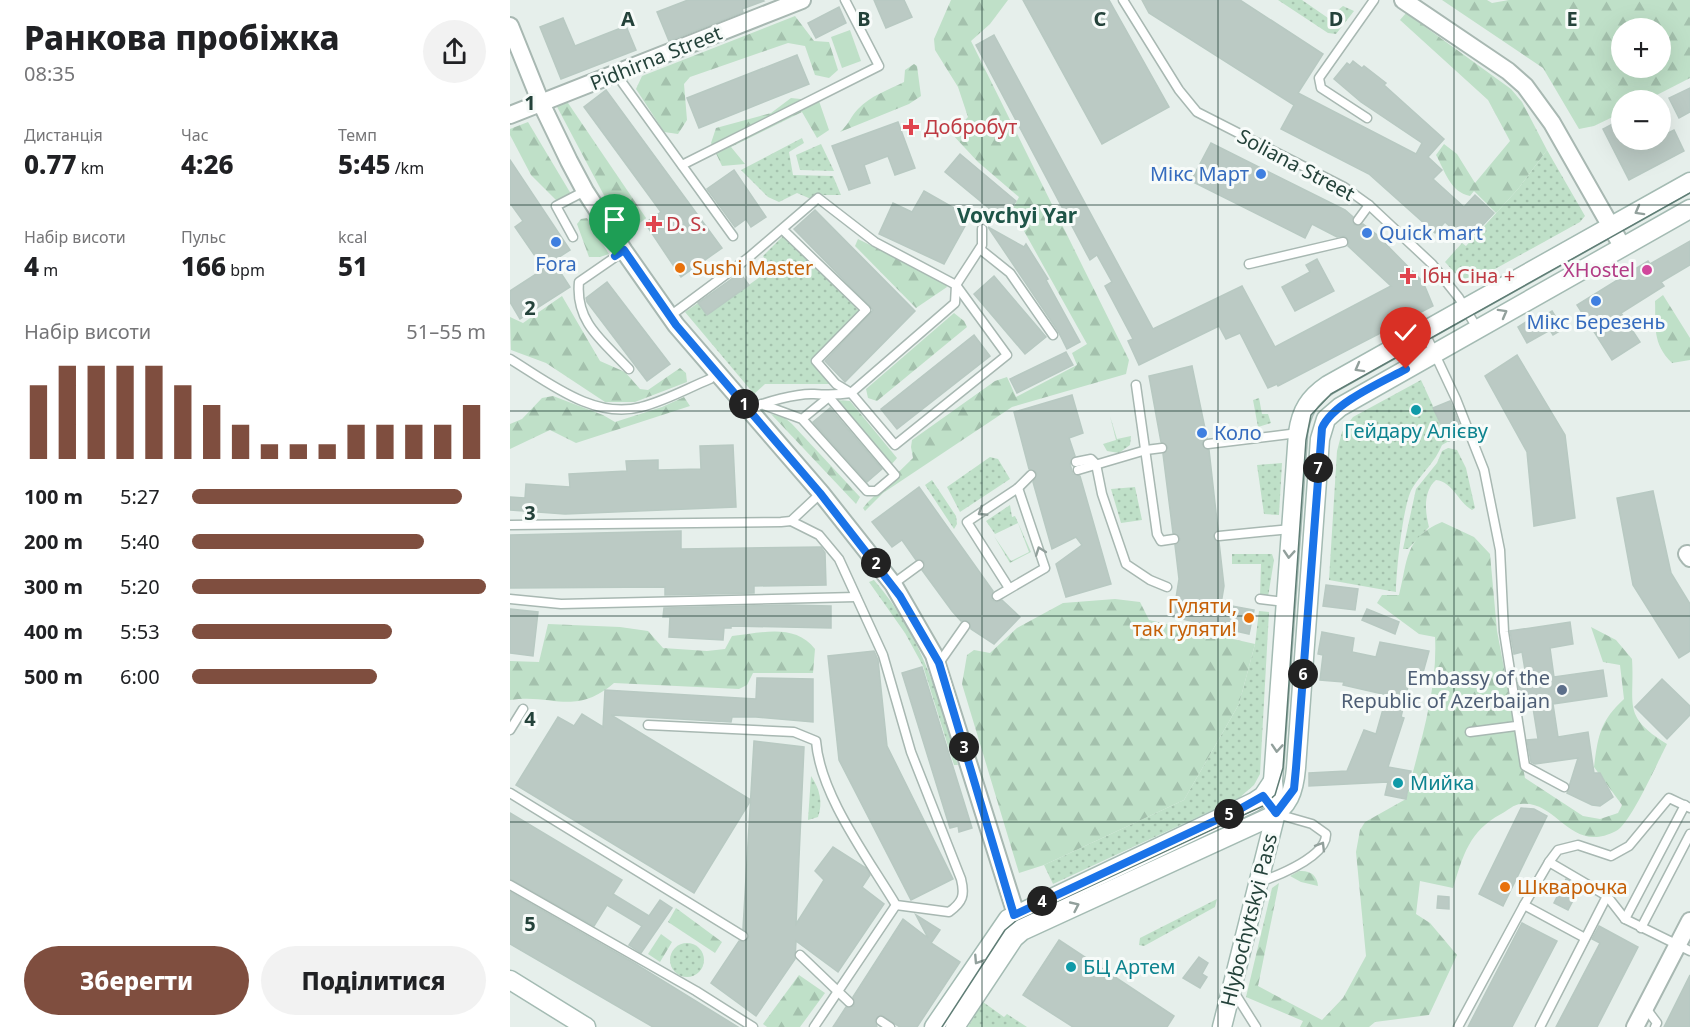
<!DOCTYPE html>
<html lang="uk">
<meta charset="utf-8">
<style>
:root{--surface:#fff;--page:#f2f2f2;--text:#202124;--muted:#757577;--accent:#7f4e3f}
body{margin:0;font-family:"Noto Sans",sans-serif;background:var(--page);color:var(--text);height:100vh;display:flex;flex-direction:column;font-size:22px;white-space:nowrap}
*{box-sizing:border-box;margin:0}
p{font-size:20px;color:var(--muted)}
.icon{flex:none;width:33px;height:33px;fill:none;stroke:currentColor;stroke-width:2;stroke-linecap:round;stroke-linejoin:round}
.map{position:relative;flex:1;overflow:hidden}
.drawer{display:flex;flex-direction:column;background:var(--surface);width:510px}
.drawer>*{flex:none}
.controls{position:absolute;left:1101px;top:18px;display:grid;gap:12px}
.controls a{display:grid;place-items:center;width:60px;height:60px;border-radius:50%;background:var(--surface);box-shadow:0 6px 24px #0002;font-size:30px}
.pin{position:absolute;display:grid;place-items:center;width:51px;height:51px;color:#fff;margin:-62px -26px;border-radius:50% 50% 50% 0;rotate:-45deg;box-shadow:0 0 6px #0007}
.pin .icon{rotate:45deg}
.km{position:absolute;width:30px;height:30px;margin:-15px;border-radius:50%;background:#222;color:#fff;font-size:16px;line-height:30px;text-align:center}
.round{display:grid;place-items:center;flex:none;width:63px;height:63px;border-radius:32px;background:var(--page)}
.overview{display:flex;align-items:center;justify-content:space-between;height:102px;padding:0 24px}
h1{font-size:33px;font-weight:800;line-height:45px}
.stats{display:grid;grid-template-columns:repeat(3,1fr);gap:9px;height:102px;padding:6px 24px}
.stats div{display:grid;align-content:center}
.stats b{font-size:26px;font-weight:800}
.stats small{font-size:16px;font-weight:400}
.stats p{font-size:16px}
.chart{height:168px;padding:12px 24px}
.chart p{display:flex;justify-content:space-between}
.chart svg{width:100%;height:108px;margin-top:6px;stroke:var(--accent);stroke-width:6}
.primary-button{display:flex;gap:12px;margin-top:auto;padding:12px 24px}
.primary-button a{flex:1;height:69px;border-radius:36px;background:var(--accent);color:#fff;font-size:24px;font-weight:800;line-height:69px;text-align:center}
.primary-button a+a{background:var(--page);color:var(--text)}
ul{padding:0 24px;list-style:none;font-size:20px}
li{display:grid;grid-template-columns:96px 72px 1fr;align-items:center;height:45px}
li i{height:15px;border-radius:8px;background:var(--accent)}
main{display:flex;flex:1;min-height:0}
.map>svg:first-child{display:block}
</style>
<main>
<section class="drawer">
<div class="overview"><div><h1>Ранкова пробіжка</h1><p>08:35</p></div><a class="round"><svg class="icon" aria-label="share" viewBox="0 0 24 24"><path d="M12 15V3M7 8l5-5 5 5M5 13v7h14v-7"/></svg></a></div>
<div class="stats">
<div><p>Дистанція</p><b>0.77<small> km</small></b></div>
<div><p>Час</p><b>4:26</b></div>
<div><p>Темп</p><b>5:45<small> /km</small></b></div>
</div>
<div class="stats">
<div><p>Набір висоти</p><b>4<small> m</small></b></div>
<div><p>Пульс</p><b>166<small> bpm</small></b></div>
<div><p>kcal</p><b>51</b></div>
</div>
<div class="chart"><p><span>Набір висоти</span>51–55 m</p>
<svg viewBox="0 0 160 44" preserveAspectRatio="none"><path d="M5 44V14M15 44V6M25 44V6M35 44V6M45 44V6M55 44V14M65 44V22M75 44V30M85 44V38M95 44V38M105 44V38M115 44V30M125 44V30M135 44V30M145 44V30M155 44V22"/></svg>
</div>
<ul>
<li><b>100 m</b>5:27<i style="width:92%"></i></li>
<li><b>200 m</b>5:40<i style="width:79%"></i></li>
<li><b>300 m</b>5:20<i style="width:100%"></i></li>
<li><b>400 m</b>5:53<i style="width:68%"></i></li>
<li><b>500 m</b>6:00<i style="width:63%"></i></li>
</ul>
<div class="primary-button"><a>Зберегти</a><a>Поділитися</a></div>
</section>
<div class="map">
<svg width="1180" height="1027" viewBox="0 0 1180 1027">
<defs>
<pattern id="grass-dots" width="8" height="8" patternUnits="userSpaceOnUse" patternTransform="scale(1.5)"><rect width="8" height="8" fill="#bfe0c8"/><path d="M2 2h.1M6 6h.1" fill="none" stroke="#a4c1ad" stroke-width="1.8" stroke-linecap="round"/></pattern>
<pattern id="forest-firs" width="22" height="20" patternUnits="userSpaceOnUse" patternTransform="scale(1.5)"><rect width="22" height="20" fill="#bfe0c8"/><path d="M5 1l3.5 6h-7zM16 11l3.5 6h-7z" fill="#a4c1ad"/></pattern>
</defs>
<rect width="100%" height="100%" fill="#e6efeb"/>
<g fill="url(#grass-dots)">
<polygon points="768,0 792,0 818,18 833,6 844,11 826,34 818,33"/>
<polygon points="292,138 294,143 279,152 283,175 323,176 331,195 310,195 301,199 287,193 269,202 258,197 231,170"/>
<polygon points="311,144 324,171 290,170 286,155"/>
<polygon points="1037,150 1075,216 1070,222 956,285 935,262 952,243 956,246 1008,189"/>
<polygon points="274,235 352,314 307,361 326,384 255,384 244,394 175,312 188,303 197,315 261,269 253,256"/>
<path d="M911,380L939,441L932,445C925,462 913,472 903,487C893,501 886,573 886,592L819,580L827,451L832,432L843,417Z"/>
<polygon points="749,398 752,414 758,414 761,423 748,427 743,400"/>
<polygon points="600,416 607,439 621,436 620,445 609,453 597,451 593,444 606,440"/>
<path d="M938,448L947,450L956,468L965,508L962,510C948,502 943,482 926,480C913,491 915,512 919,527L898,549H893L906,489L927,463L932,451Z"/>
<polygon points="480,457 488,459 500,479 450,512 437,487"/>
<polygon points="772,463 769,515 754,514 747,465"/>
<polygon points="422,480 446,516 447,524 444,529 415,485"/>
<polygon points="625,487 632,520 611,523 601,489"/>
<polygon points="500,505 502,517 505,516 521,552 500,563 484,536 501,561 519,552 508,523 485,534 476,521"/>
<polygon points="722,554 762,554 764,560 758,597 750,596 751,564 722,564"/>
<path d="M364,580C412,636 429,696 448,765H444L413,666L395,633L359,582Z"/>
<polygon points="749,611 759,612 750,774 744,785 729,798 543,884 534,865 674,800 729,704 745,644"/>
<path d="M301,776C310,789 313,803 308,817L298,820Z"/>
<polygon points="707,899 705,907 634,946 629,945 630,938"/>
<circle cx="177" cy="960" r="17"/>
<polygon points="473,1002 494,1017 497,1014 517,1027 458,1027"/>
</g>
<g fill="url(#forest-firs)" fill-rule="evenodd">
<polygon points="441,0 498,0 480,24 461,41 619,360 616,374 502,407 373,493 355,511 353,508 358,502 403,458 401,447 402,440 485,381 497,377 506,397 567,365 562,353 577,344 514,231 500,214 509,197 468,162 442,134 458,117 448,87 425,50 424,39"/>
<path d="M932,0H977L982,3L999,0H1180V78L1137,100H1112L1111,113L1084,126L1069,129L1033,68ZM1112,28H1150V68H1112Z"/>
<path d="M896,13L1001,89L1012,102L1037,150L1008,189L986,213L964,191L960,196C940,192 935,171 926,155L934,144L947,154L965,183L1000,141L978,100L890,20Z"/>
<polygon points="285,16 304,41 319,42 328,70 319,78 305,75 295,46 278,43 180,77 174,84 177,120 168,134 154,132 126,89 132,76"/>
<path d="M404,64L407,66L411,96L399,104L330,132C340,123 340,117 348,109C360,96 378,90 394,82L395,70Z"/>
<polygon points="281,98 309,101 319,130 307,138 292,112 221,147 235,164 212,166 201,143 206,128 261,113"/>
<polygon points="56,100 136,218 120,231 97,201 45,103"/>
<polygon points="18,122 64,199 49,203 21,175 0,135 0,129"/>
<polygon points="77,218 99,254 90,257 79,257 67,224 71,219"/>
<polygon points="348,239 435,282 437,287 406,308 345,246"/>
<path d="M1153,295L1180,338V360L1162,363C1142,343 1146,327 1145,301Z"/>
<polygon points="52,296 90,361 115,372 130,389 138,390 170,368 176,373 177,382 125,402 95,402 36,363 1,350 0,317 13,323"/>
<polygon points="444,313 454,321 457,327 367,401 358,398 356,389"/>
<polygon points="43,396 93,415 105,422 152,407 174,397 180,406 66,443 40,430 0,449 0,424 12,419 32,398"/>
<polygon points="326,400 340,401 387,458 381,465"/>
<polygon points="261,414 275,418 282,424 350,497 346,504"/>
<path d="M932,522L964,537L980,554L987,631L1015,778L1073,816L1090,819L1108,813L1112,805L1084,767C1088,736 1090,721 1114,699L1110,665L1093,662L1081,627L1106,640L1122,659C1125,705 1111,716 1157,744C1148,761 1120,825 1106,831C1060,855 1048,800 1011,804C1004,804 997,811 991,814C959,831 953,856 943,888L910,881L906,914L920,923L947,955L919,1015L865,1022L859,1027H790L793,1021L736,997L762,888L769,883L748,986L812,1020L833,998L856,956L846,852L850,830L855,822L896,799C909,746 928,691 925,637L909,634L867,603L872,595H889C898,560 894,538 932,522Z"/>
<polygon points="605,599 630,602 639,620 745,644 729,704 674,800 534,865 509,873 452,684 457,655 464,650 480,653 507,628 553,603"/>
<path d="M38,624L110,627L138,631L153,648L197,651L215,649L222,636C251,633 285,623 305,649L303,673H243L237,685L229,689L104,683C64,717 43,693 0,700V661L29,662Z"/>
<path d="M789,871C800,870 807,875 808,886L791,882L780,876Z"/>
<polygon points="166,908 212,942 205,953 158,922"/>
<polygon points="151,934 162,942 150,962 138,954"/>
<polygon points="289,975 315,993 290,1027 257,1027 253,1024"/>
</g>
<polygon fill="#bfe0c8" points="340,30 351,61 332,68 321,37"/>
<g fill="#bbcac4" stroke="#b8c9c2" stroke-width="1.5">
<polygon points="178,0 253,0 254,1 232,9 233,12 159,41 147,12"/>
<polygon points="364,0 394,0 402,17 376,28"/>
<polygon points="513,0 599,0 659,107 592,144"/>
<polygon points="632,0 730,0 813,54 788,93 906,154 912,143 851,102 824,79 837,63 840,65 843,61 852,68 854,66 876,83 874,85 934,139 918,157 932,170 923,179 954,207 965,195 984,213 957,242 935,222 925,233 859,174 771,129 784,105 639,13"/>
<polygon points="329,7 336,23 306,38 298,23"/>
<polygon points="53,18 65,46 116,26 126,50 51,79 30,27"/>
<polygon points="484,35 643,329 732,286 765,347 881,286 838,246 839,241 835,236 827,237 802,224 795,238 681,181 701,143 835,210 843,217 844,225 853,224 866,234 913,282 923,306 768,386 767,384 758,388 730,333 716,339 709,326 629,365 618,341 623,339 595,286 602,282 587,255 580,260 466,45"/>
<polygon points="287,55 299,84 189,128 177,98"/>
<polygon points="1180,88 1180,112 1169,118 1159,98"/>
<polygon points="96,90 212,248 171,277 135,223 151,212 74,107"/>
<polygon points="1112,119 1112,140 1150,140 1150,137 1164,130 1174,151 1119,180 1093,129"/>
<polygon points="388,122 405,168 385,175 378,156 354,165 360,183 339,190 322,146"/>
<polygon points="450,154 506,201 492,219 435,172"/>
<polygon points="0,160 60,250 43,261 60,287 10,319 0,302 0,291 34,269 5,227 13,221 0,203"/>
<polygon points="224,170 256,217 241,227 236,219 225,227 197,189"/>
<polygon points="414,191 460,217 434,264 369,234 383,203 402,212"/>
<polygon points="305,210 405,311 335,382 315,361 363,310 284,229"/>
<polygon points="478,227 514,247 516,244 538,279 536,280 570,342 557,349 548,331"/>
<polygon points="1180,241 1180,265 1151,282 1154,286 1111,313 1130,342 1102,360 1067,305 1138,261 1140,264"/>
<polygon points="807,259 824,291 785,311 772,287 800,272 796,265"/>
<polygon points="230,273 239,285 197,315 188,303"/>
<polygon points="484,276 536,337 515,354 464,294"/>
<polygon points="97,282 160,364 137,381 77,302 76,298"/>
<polygon points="1042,311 1053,329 1043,335 1040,330 1017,343 1008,327 1022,318 1024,322"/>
<polygon points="464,335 480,356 387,429 371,409"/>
<polygon points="556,352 563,365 507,393 500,379"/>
<polygon points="1007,355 1055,435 1065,518 1024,526 1017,452 975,376"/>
<polygon points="682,366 697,438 692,444 699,450 708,530 703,537 709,542 714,586 711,604 744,610 739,634 663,617 669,579 665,545 670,539 663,533 653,454 658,447 651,442 639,376"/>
<polygon points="562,395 573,433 559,438 565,456 560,464 563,474 570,476 601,584 556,597 546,564 572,545 566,537 542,549 523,482 527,473 519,469 504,412"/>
<polygon points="940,401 953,434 939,441 923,408"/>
<polygon points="320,408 372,469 357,482 303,422"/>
<polygon points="223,445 226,507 55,514 0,510 0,497 15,498 16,484 60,487 59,474 117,471 116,461 148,460 148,470 191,469 190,446"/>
<polygon points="409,487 483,591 482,600 486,602 492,600 510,617 484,644 461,629 459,621 451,621 442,611 412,570 414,561 406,560 392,540 382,547 362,522"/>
<polygon points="1143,491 1161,573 1180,604 1180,651 1169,658 1123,585 1107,498"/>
<polygon points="171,531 171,549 311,547 315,553 316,585 244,586 244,593 155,595 155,587 0,588 0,535"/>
<polygon points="816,585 848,589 845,610 813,606"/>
<polygon points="278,605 321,606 321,628 221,626 221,628 214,628 213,640 159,637 160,617 153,617 154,608"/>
<polygon points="0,609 28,612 23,656 0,653"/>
<polygon points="857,609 889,622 885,634 852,620"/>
<polygon points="1060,622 1063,644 1040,648 1044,677 1093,670 1097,696 1043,704 1048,737 1078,732 1084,773 1090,773 1103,797 1090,806 1082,805 1057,793 1068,758 1025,764 1021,762 1017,740 1028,739 1023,708 1013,709 1008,683 1017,682 1012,652 1004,654 1000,631"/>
<polygon points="812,632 844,638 842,652 866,657 870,642 919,651 912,676 901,673 891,717 894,718 878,767 901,771 896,799 875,795 878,782 799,786 799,773 837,771 854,730 866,734 877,695 833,685 834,682 810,680 813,655 808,654"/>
<polygon points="364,651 368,660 377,746 443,879 401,900 329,760 318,656"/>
<polygon points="412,667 462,828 449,832 448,826 440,828 392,673"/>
<polygon points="247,678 303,679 303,722 246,717 222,717 221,722 101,715 241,800 184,893 6,785 48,717 64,726 72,714 93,727 95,690 246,699"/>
<polygon points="1152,679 1180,706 1180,715 1157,739 1125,707"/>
<polygon points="244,741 294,747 286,924 314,880 305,871 323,847 356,868 360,875 352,887 374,904 328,972 286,941 285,959 246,1016 201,983 229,941 235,942 239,937 233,929"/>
<polygon points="1011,808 1024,809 1037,816 993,906 969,894"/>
<polygon points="0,813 112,880 103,894 139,916 150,900 162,908 131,953 119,945 132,926 97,905 84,926 0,879"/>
<polygon points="1056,879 1070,887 1058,910 1044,903"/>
<polygon points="0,892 124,963 228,1027 143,1027 0,944"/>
<polygon points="928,896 939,897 939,909 927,908"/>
<polygon points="406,915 430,930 421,943 450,962 407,1027 390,1027 371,1015 365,1020 367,1027 323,1027 336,1007 344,1006 343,997 393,919 418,938"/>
<polygon points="1012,923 1047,941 1002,1027 958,1027"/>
<polygon points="1089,926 1128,947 1087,1027 1046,1027 1090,943 1082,939"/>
<polygon points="549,940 664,1016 657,1027 563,1027 513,995"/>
<polygon points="689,957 698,963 692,974 697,977 690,988 673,978"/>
<polygon points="1180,975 1180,1027 1154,1027"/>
</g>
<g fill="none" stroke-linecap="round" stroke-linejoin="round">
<defs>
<g id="lane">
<polyline points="613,0 669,90 687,112 834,187 859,205 922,264 949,298 967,328"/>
<polyline points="106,74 223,236"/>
<polyline points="857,118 811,88 809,78 864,0"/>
<polyline points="172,165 369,66 335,0"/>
<polyline points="848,220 859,205"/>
<polyline points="63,237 46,206 75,191"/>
<polyline points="470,249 500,273 543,335"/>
<path d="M114,251L69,282C65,323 94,342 119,369"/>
<polyline points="739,264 833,242"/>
<polyline points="160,316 238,258 308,198 365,242 446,285 497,355 385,445 341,393 326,384 306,361 356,310 272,229"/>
<polyline points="914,331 946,399 974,470 990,550 994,632 1015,766 1054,787"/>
<path d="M0,359C38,382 84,420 131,407C155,401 178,388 200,379L207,373"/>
<polyline points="626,385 647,534 651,541 664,539"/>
<polyline points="251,404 292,419 357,491 366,491 385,475 319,397 292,419"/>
<path d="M239,410C253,402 288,393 304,394C318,395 327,395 341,393L445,303L446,285L472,245V229"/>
<polyline points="698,444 788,433"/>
<polyline points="566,462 581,459 586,464 592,494 616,564 640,580 657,587"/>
<polyline points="568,470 636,450 652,448"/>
<polyline points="0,525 271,522 281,521 311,493"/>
<polyline points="709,536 781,529"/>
<polyline points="383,584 409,565"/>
<polyline points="499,588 457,522 508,488 521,475"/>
<polyline points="487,596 535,568 508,488"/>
<polyline points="0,599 51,604 346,597"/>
<polyline points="750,599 775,602"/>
<polyline points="429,663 455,626"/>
<path d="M138,725L284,732L306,741C310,795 358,858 386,905L439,912C453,902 455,895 451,879L401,752L373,655L329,559L309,535L281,521"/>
<polyline points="0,730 13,709"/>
<polyline points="960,732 1006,726"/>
<polyline points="0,793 233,936"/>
<polyline points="1039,862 1048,850 1068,845 1101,856 1119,846 1159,798 1180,808"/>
<path d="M750,882C769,875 817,856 816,834L802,824L767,814"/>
<polyline points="0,885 186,991 243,1027"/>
<polyline points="1115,919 1175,805"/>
<polyline points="1131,928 1180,834"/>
<polyline points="1075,938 1014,905 1039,862 1097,896 1115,919 1180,951"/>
<polyline points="290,955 339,1002"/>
<polyline points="724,992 746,1027"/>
<polyline points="1135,1007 1147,1023 1145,1027"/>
<polyline points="371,1021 380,1027"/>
<polyline points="304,1027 386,905"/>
<polyline points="948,1027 1014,905"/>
<polyline points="1030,1027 1097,896"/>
</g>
<g id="street">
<polyline points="893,0 998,71 1015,86 1042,123 1112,246"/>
<polyline points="0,26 31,103 59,161 75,191 114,251 166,325 311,493 383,584 424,655 510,927"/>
<polyline points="0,115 292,0"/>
<polyline points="1177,554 1180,558"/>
<polyline points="1125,1027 1180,921"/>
</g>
<g id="secondary">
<polyline points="0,980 76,1027"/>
<polyline points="424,1027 498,919 744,802 753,796 763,781"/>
<path d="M445,1027L504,938L512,931L758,818C779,807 784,791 786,768L810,439L816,419L830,407L1180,209"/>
<path d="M712,1027L766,813L763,781L788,433C791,411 799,398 818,385L1180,182"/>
</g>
</defs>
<use href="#lane" stroke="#a8b8b2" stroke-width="11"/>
<use href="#street" stroke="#a8b8b2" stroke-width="20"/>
<use href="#secondary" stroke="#a4bbb3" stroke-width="21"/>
<use href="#lane" stroke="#fff" stroke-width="8"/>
<use href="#street" stroke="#fff" stroke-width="16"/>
<use href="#secondary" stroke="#fff" stroke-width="18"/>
<polyline stroke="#5f7d75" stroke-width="1.5" points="432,1027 495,930 507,920 753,806 765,795 773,768 796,440 801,415 821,394 1180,193"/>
</g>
<defs><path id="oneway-chevron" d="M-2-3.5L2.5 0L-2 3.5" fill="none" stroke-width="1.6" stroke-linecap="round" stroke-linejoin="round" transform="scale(1.5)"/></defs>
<g stroke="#92a09c">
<use href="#oneway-chevron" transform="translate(1129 211) rotate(151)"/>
<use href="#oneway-chevron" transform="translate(993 313) rotate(-29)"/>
<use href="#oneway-chevron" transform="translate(849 368) rotate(151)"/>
<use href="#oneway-chevron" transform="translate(472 512) rotate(147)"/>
<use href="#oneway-chevron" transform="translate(530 551) rotate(-110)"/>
<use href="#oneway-chevron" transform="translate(779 554) rotate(94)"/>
<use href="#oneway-chevron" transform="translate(767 748) rotate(94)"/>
<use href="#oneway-chevron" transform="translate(811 846) rotate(-59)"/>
<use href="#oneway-chevron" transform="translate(565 906) rotate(-25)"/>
<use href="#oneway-chevron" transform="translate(468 960) rotate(123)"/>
</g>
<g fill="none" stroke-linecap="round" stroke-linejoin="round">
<defs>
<path id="route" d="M105,256L114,250L166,325L310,493L390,596L429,663L504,915L730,809L753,796L766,813L784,789L786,768L812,428C823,403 872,382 896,369"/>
</defs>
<use href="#route" stroke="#fff" stroke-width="12"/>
<use href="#route" stroke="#1a73e8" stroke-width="8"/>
</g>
<path fill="none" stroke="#24423a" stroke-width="1.5" stroke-opacity="0.55" d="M236,0V1027M472,0V1027M708,0V1027M944,0V1027M0,205H1180M0,411H1180M0,616H1180M0,822H1180"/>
<g fill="#e0444e" stroke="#f7fbf9" stroke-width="2">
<path d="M398 118h6v6h6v6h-6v6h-6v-6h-6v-6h6z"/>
<path d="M141 215h6v6h6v6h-6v6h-6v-6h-6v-6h6z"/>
<path d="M895 267h6v6h6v6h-6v6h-6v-6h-6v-6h6z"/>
</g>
<g fill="#3f7fe0" stroke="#f7fbf9" stroke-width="2">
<circle cx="751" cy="174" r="6"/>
<circle cx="857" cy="233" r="6"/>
<circle cx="46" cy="242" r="6"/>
<circle cx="1086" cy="301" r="6"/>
<circle cx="692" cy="433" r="6"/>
</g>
<g fill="#e8710a" stroke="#f7fbf9" stroke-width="2">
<circle cx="170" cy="268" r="6"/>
<circle cx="739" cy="618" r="6"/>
<circle cx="995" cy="887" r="6"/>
</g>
<circle fill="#d1479c" stroke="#f7fbf9" stroke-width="2" cx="1137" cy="270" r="6"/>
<g fill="#0f9aa8" stroke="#f7fbf9" stroke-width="2">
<circle cx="906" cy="410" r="6"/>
<circle cx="888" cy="783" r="6"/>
<circle cx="561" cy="967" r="6"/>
</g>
<circle fill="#5c6f8a" stroke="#f7fbf9" stroke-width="2" cx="1052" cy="690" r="6"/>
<g text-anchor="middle" stroke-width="6" stroke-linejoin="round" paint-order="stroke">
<g font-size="20" fill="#24423a" stroke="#f7fbf9">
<text transform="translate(146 58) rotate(-22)" y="7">Pidhirna Street</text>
<text transform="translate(786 165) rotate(28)" y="7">Soliana Street</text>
<text transform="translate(739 920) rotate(-76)" y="7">Hlybochytskyi Pass</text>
</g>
<g font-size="20" fill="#be3a42" stroke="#f7fbf9" text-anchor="start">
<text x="414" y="134">Добробут</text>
<text x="156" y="231">D. S.</text>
<text x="912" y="283">Ібн Сіна +</text>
</g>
<g font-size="20" fill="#366cbe" stroke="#f7fbf9" text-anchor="start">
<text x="739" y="181" text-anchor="end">Мікс Март</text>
<text x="869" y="240">Quick mart</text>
<text x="46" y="271" text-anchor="middle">Fora</text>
<text x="1086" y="329" text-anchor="middle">Мікс Березень</text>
<text x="704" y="440">Коло</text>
</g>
<g font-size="20" fill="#c56008" stroke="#f7fbf9" text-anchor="start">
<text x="182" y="275">Sushi Master</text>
<text x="727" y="613" text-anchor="end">Гуляти,<tspan x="727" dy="23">так гуляти!</tspan></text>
<text x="1007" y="894">Шкварочка</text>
</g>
<g font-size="20" fill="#b23c85" stroke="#f7fbf9" text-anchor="end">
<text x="1125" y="277">XHostel</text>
</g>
<g font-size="20" fill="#0d838f" stroke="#f7fbf9" text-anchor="start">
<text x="906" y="438" text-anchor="middle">Гейдару Алієву</text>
<text x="900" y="790">Мийка</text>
<text x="573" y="974">БЦ Артем</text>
</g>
<g font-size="20" fill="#4e5e75" stroke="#f7fbf9" text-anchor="end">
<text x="1040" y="685">Embassy of the<tspan x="1040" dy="23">Republic of Azerbaijan</tspan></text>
</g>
<g font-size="21" font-weight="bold" fill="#1f5548" stroke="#f7fbf9">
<text x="507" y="223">Vovchyi Yar</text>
</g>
</g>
<g font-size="20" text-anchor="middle" font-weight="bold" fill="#24423a" stroke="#f7fbf9" stroke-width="6" stroke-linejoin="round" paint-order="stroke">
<text x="118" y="26">A</text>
<text x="354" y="26">B</text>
<text x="590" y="26">C</text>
<text x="826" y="26">D</text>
<text x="1062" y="26">E</text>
<text x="20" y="110">1</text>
<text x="20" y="315">2</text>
<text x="20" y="520">3</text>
<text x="20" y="726">4</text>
<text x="20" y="931">5</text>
</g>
</svg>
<div class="controls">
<a>+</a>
<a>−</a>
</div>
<div class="pin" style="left:105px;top:256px;background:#1e9e55"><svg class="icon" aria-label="arrive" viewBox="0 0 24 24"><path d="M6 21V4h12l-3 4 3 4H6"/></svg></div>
<div class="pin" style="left:896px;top:369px;background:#d93025"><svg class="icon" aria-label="check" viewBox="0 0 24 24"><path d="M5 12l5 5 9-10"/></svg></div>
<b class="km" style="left:234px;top:404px">1</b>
<b class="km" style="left:366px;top:563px">2</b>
<b class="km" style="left:454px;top:747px">3</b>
<b class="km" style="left:532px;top:901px">4</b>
<b class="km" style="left:719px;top:814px">5</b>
<b class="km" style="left:793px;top:674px">6</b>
<b class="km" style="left:808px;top:468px">7</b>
</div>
</main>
